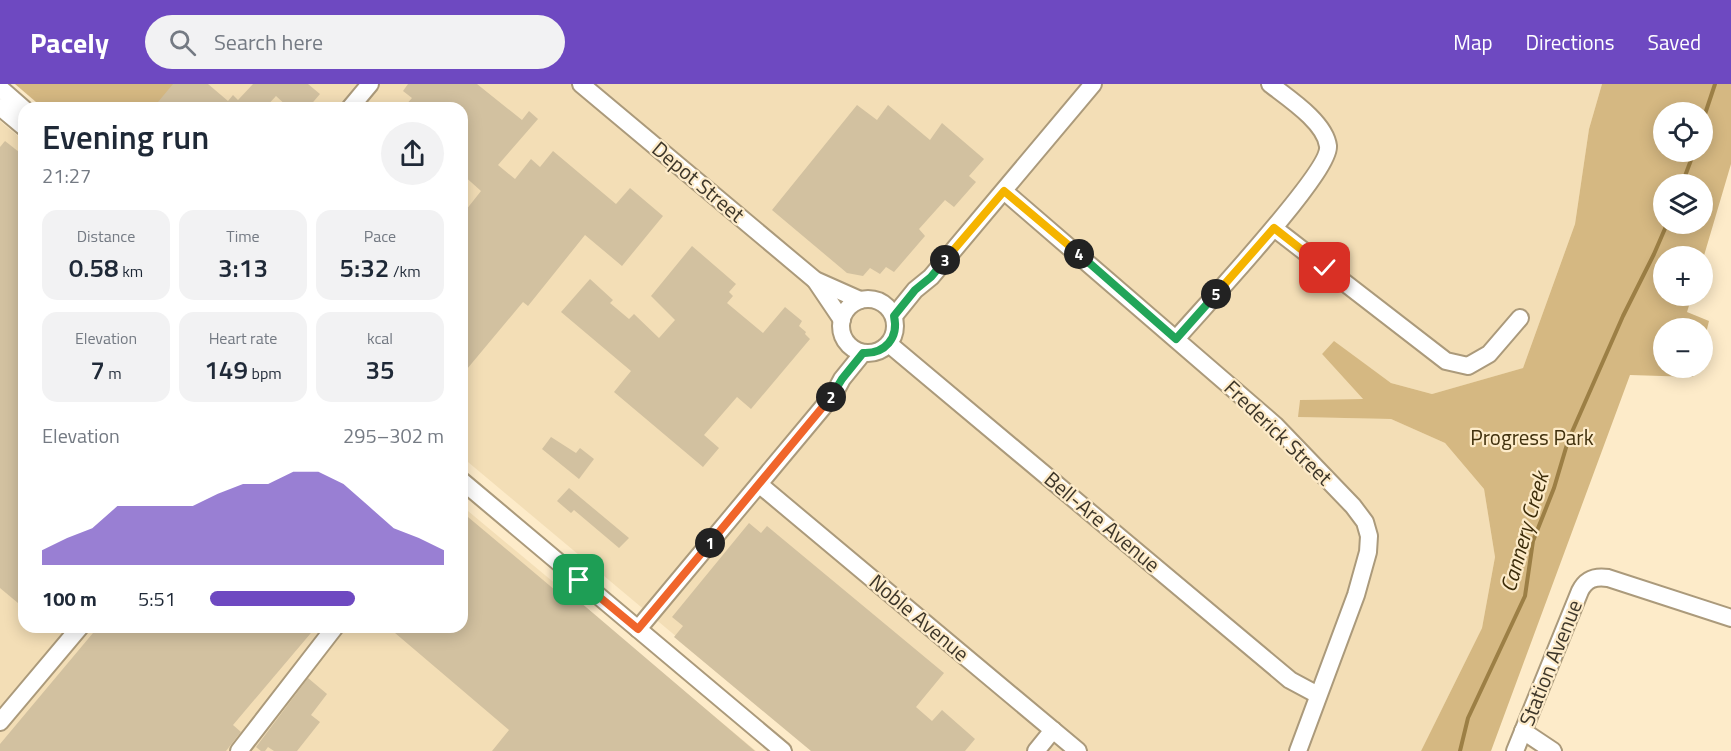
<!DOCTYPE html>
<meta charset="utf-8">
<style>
:root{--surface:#fff;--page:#f2f2f3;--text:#1f2937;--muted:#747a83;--accent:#6e49c1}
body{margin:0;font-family:"Titillium Web",sans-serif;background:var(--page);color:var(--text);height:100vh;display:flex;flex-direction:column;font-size:22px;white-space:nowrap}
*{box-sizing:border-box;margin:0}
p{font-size:20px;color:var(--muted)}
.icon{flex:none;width:33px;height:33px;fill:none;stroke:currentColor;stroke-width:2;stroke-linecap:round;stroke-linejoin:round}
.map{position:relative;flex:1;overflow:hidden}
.sheet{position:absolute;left:18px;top:18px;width:450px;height:531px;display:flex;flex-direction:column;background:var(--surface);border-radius:18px;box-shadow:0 3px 15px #0003}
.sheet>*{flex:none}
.tools{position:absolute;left:1653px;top:18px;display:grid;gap:12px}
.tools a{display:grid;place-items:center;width:60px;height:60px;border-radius:50%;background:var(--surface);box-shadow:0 3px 15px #0003;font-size:30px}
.pin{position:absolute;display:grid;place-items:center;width:51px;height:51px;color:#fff;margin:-26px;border-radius:12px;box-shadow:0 3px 9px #0006}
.km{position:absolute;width:30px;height:30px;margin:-15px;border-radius:50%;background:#222;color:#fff;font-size:16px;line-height:30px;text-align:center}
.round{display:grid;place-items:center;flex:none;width:63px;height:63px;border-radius:32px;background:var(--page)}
.summary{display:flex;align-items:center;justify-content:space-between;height:102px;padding:0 24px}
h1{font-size:33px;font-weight:600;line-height:45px}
.stats{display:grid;grid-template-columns:repeat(3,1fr);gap:9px;height:102px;padding:6px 24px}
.stats div{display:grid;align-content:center;border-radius:15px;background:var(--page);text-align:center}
.stats b{font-size:26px;font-weight:600}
.stats small{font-size:16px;font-weight:400}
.stats p{font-size:16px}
.chart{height:168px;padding:12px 24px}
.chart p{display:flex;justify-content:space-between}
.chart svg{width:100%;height:108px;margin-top:6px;fill:var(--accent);opacity:.7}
ul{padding:0 24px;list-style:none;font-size:20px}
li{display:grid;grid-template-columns:96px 72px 1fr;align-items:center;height:45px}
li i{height:15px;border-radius:8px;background:var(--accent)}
header{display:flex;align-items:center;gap:36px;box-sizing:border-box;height:84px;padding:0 30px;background:var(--accent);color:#fff}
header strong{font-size:28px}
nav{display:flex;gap:33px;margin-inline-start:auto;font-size:21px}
.search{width:420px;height:54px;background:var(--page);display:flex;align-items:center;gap:15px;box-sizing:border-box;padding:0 21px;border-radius:33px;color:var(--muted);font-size:22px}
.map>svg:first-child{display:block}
</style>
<header>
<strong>Pacely</strong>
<div class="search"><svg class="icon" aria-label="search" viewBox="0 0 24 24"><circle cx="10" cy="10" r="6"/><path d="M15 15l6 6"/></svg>Search here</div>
<nav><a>Map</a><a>Directions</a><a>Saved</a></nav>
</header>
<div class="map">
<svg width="1731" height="667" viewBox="0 0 1731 667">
<rect width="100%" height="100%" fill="#fdebc9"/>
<g fill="#f3deb6">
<polygon points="176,0 1602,0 1589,45 1575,140 1523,284 1432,310 1391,299 1334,258 1322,270 1363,315 1300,316 1299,333 1391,335 1445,359 1484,405 1495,473 1482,544 1421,667 813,667 462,373 462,24 156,24"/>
<polygon points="0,37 24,57 24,543 462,543 462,422 756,667 0,667"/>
</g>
<g fill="#d5b882" fill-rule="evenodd">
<polygon points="15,0 176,0 156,24 43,24"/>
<path d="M1602,0H1731V80L1703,175L1702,172H1664V212H1692L1687,228L1709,237L1703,261L1702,244H1664V284H1696L1693,293L1630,291L1491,667H1421L1482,544L1495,473L1484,405L1445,359L1391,335L1298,333L1300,316L1363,315L1322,270L1334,257L1391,299L1432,310L1523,284L1575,140L1589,45ZM1664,28H1702V68H1664ZM1664,100H1702V140H1664Z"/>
</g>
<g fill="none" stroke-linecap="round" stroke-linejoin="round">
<g stroke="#9c7f45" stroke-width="4">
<polyline points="1702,39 1715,0"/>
<polyline points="1682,100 1694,68"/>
<polyline points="1460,667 1468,634 1525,512 1533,457 1554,404 1568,357 1623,232 1654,170 1667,140"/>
</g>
</g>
<g fill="#d2c1a0">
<polygon points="173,0 208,0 228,17 233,11 238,16 253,0 308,0 320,10 308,24 289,24 276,12 265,24 153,24"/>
<polygon points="408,0 477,0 522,36 529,27 538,35 498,81 515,95 531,75 540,83 553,67 616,120 630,104 663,132 622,182 585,151 528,222 523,218 462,291 462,131 481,107 462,90 462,24 403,24 412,14 403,7"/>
<polygon points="857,21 877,36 888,21 930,56 942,39 984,75 969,92 976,98 954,123 945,116 919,145 925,152 894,188 886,183 880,190 870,184 863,192 847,189 772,126"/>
<polygon points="5,57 24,72 24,524 0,504 0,63"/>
<polygon points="692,162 736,200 729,208 733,212 727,219 763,249 785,223 802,237 799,242 806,248 805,250 810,255 751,325 737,313 704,351 719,364 703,383 614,308 631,287 561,228 590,195 613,216 610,219 629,235 634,230 659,254 675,236 651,212"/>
<polygon points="551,353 576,369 580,364 594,375 579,395 542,365"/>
<polygon points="569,404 629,454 619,464 574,426 571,429 557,417"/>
<polygon points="462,428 568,517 573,512 755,667 492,667 509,646 388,543 462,543"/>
<polygon points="749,439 761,449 767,442 944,589 916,623 932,637 942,626 975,655 965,667 811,667 674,553 683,542 672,533"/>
<polygon points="98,543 316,543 233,641 241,648 226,667 0,667 0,660"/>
<polygon points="308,594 327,610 311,631 320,638 297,667 274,667 268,663 265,667 261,667 256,663"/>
</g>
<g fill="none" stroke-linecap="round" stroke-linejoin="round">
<defs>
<g id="minor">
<polyline points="581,0 815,196 860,216"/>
<polyline points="0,4 24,25"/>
<polyline points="0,23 24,43"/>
<polyline points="350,24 370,0"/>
<polyline points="1004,107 1275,341 1353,422 1365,438 1369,452 1368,468 1356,511 1298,667"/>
<polyline points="1274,144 1446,277 1468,282 1489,270 1520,234"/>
<polyline points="815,196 842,236"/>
<circle cx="868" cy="242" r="27"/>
<polyline points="894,232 915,206 931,193 1093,0"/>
<path d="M1176,255C1199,228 1331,88 1328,62C1325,38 1288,14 1270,0"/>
<polyline points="889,260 1290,596 1318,611"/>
<polyline points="462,397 783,667"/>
<polyline points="760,401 1078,667"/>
<polyline points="638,545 834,310 842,295 863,269"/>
<polyline points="0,638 80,543"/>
<polyline points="1523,647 1553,667"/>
<polyline points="239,667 335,543"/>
<polyline points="1036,667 1053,646"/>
<path d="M1515,667L1580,507C1586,495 1595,492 1608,494L1731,534"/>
</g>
</defs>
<use href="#minor" stroke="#ab9a7b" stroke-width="20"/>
<use href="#minor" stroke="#fff" stroke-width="16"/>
</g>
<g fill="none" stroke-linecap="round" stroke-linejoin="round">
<defs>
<polyline id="split-1" points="579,496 638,545 710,459"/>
<polyline id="split-2" points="710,459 831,313"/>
<path id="split-3" d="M831,313L842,295L863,269C885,270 899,254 894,232L915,206L931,193L945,176"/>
<polyline id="split-4" points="945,176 1004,107 1079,170"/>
<polyline id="split-5" points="1079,170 1176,255 1216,210"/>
<polyline id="split-6" points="1216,210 1274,144 1325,184"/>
</defs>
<use href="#split-1" stroke="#fff" stroke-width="12"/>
<use href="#split-2" stroke="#fff" stroke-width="12"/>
<use href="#split-3" stroke="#fff" stroke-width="12"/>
<use href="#split-4" stroke="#fff" stroke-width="12"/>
<use href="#split-5" stroke="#fff" stroke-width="12"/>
<use href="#split-6" stroke="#fff" stroke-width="12"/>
<use href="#split-1" stroke="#f0652b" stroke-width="8"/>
<use href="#split-2" stroke="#f0652b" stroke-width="8"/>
<use href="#split-3" stroke="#22a559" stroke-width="8"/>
<use href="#split-4" stroke="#f5b400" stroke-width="8"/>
<use href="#split-5" stroke="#22a559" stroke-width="8"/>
<use href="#split-6" stroke="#f5b400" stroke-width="8"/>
</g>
<g text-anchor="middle" stroke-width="4.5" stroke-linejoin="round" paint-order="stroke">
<g font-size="21" fill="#3d3629" stroke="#fdebc9">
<text transform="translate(698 98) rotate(40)" y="7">Depot Street</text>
<text transform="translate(1278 349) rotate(44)" y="7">Frederick Street</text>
<text transform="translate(1102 438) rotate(40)" y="7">Bell-Are Avenue</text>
<text transform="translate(919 534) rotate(40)" y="7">Noble Avenue</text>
<text transform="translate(1551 579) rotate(-68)" y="7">Station Avenue</text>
</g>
<g font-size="21" fill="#41310e" stroke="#fdebc9">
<text x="1532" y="361">Progress Park</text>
</g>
<g font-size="22" font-style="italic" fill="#3c2c09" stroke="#fdebc9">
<text transform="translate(1524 448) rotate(-74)" y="8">Cannery Creek</text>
</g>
</g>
</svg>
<div class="tools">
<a><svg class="icon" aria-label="locate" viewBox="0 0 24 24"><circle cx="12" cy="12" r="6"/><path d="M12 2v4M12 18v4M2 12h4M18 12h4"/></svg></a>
<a><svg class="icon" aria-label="layers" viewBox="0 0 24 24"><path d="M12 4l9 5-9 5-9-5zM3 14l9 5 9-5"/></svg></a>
<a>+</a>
<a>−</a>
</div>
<div class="pin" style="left:579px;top:496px;background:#1e9e55"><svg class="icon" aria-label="arrive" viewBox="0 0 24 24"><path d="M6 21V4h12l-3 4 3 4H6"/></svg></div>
<div class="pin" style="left:1325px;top:184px;background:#d93025"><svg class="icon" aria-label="check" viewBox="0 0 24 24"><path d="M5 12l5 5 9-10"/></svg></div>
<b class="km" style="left:710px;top:459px">1</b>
<b class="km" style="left:831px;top:313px">2</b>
<b class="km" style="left:945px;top:176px">3</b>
<b class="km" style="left:1079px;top:170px">4</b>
<b class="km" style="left:1216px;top:210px">5</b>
<section class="sheet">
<div class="summary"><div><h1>Evening run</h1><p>21:27</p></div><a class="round"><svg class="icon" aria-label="share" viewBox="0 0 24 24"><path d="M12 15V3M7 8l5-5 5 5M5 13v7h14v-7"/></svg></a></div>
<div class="stats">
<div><p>Distance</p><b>0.58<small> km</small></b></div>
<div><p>Time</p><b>3:13</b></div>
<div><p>Pace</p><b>5:32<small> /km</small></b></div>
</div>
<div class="stats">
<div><p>Elevation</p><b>7<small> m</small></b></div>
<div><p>Heart rate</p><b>149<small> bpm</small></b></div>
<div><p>kcal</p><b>35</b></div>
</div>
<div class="chart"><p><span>Elevation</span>295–302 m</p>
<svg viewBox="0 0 160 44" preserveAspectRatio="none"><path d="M0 44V38L10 33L20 29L30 20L40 20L50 20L60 20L70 15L80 11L90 11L100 6L110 6L120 11L130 20L140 29L150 33L160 38V44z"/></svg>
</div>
<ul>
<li><b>100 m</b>5:51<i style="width:62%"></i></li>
</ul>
</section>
</div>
